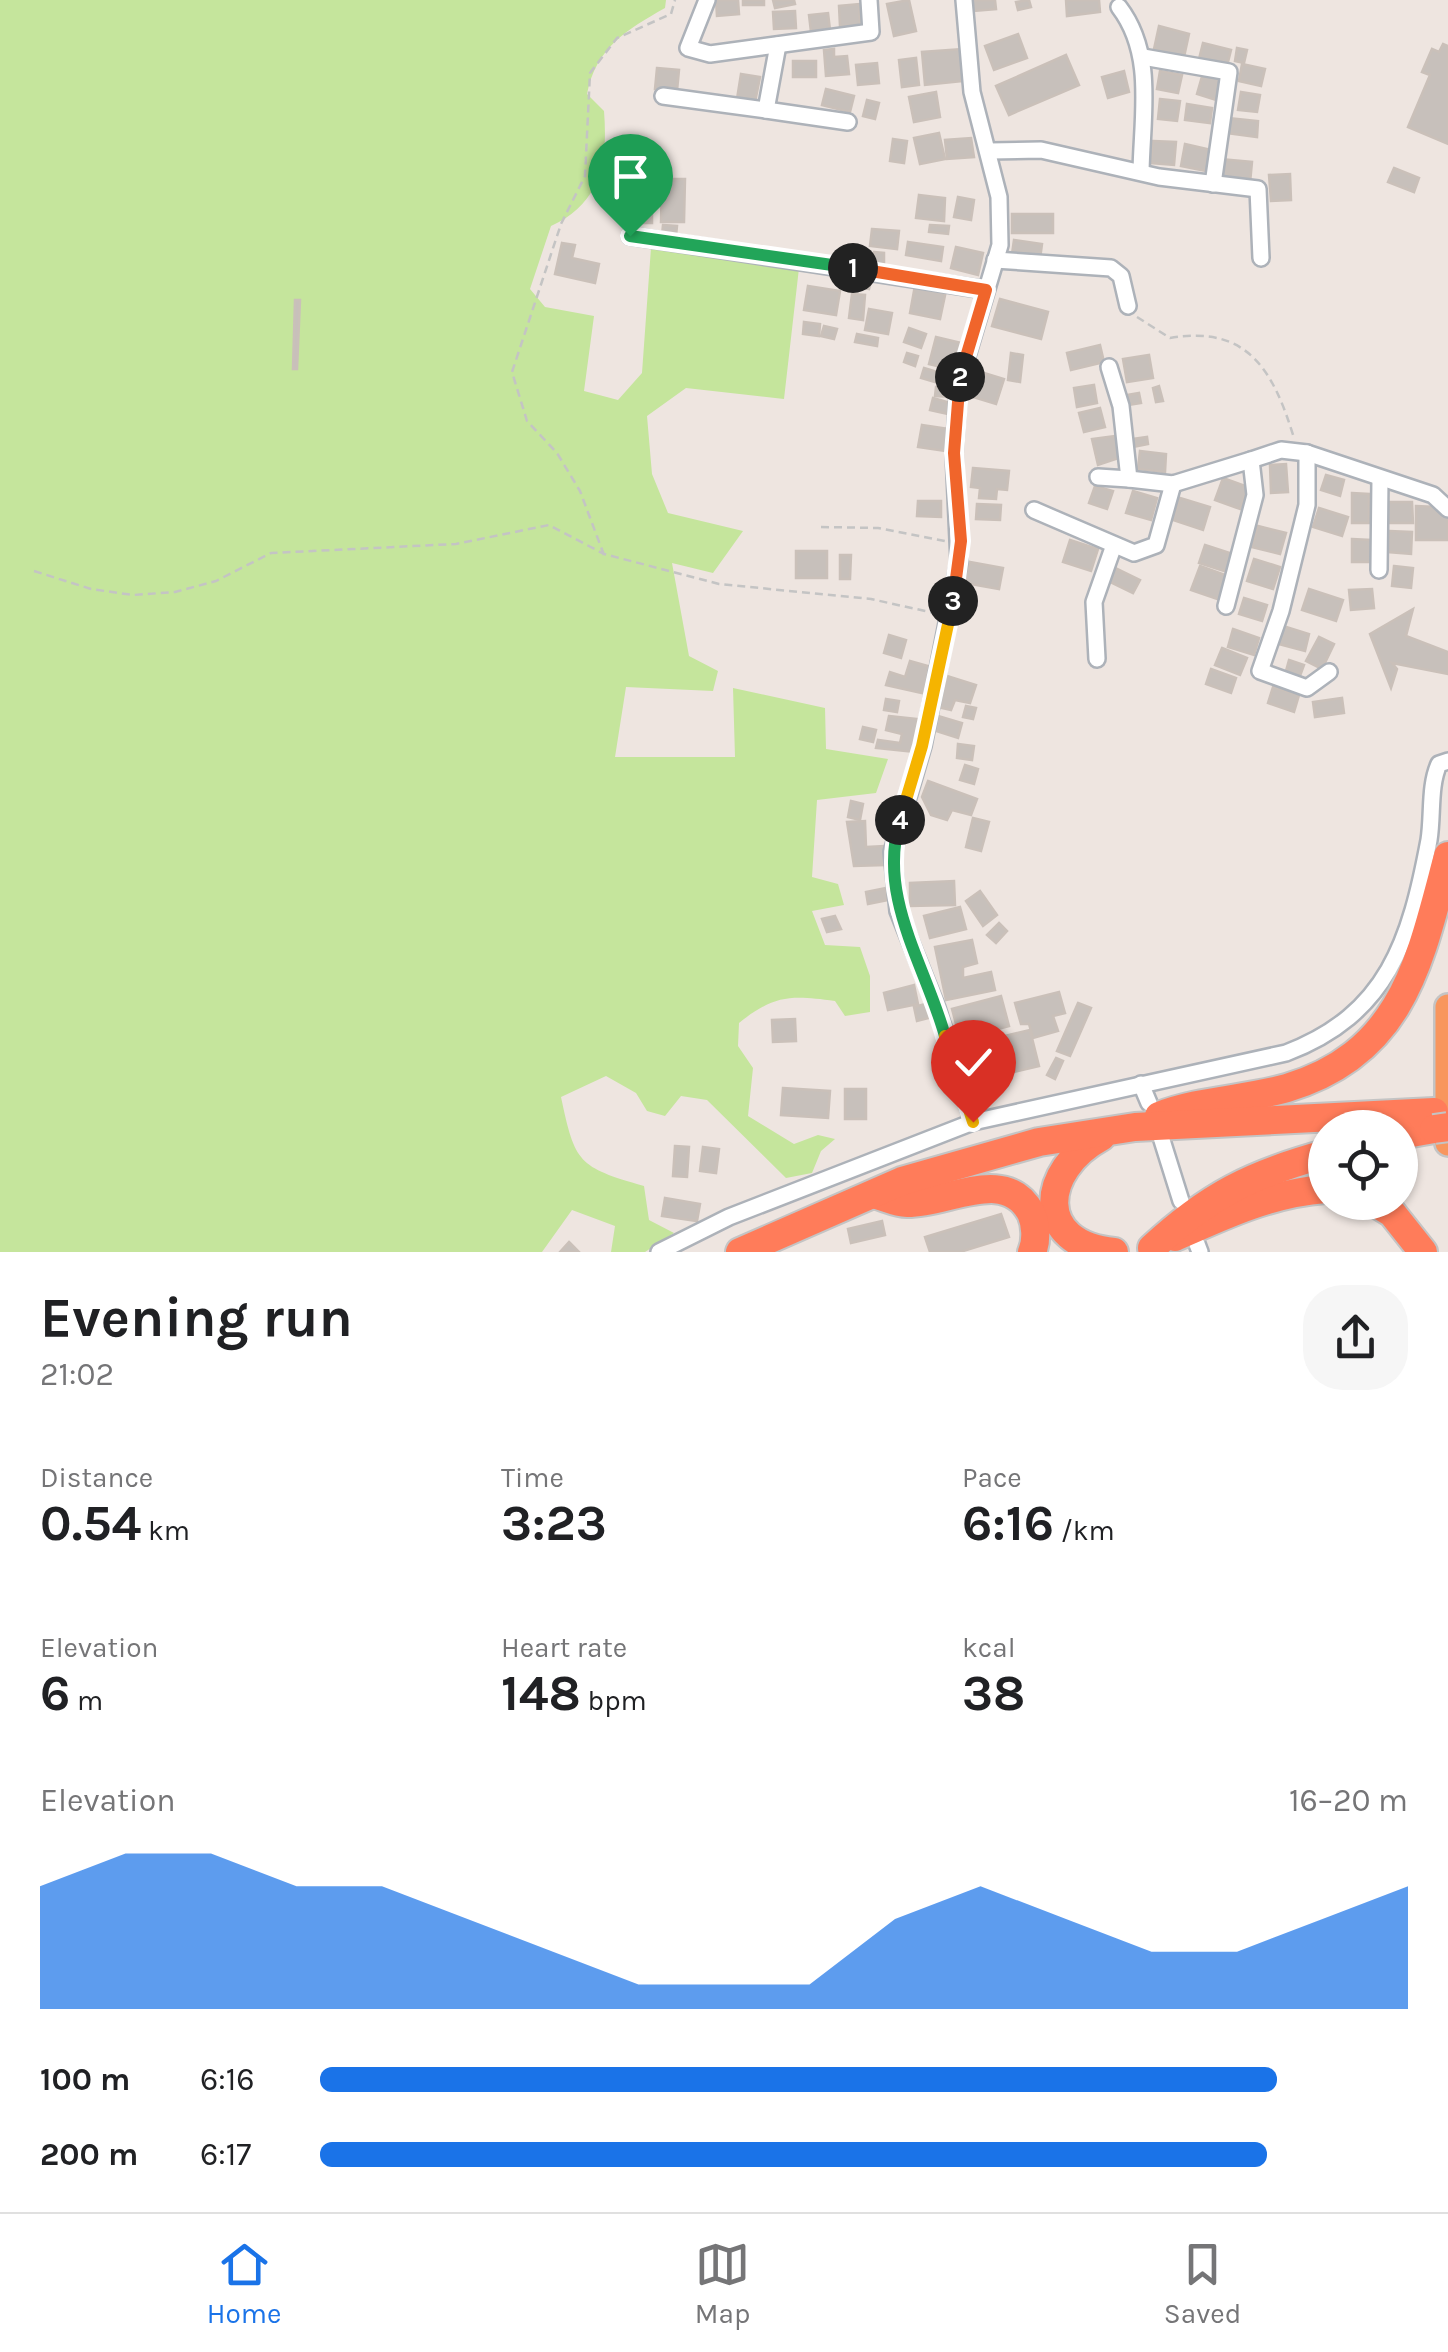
<!DOCTYPE html>
<meta charset="utf-8">
<style>
:root{--surface:#fff;--page:#f6f6f6;--text:#202124;--muted:#757577;--line:#e0e0e0;--accent:#1a73e8}
body{margin:0;font-family:Karla,sans-serif;background:var(--page);color:var(--text);height:100vh;display:flex;flex-direction:column;font-size:38px;white-space:nowrap}
*{box-sizing:border-box;margin:0}
p{font-size:32px;color:var(--muted)}
.icon{flex:none;width:55px;height:55px;fill:none;stroke:currentColor;stroke-width:2;stroke-linecap:round;stroke-linejoin:round}
.map{position:relative;height:1252px;overflow:hidden}
.drawer{display:flex;flex-direction:column;background:var(--surface);flex:1}
.drawer>*{flex:none}
.controls{position:absolute;left:1308px;top:1110px;display:grid;gap:20px}
.controls a{display:grid;place-items:center;width:110px;height:110px;border-radius:50%;background:var(--surface);box-shadow:0 2px 8px #0004;font-size:50px}
.pin{position:absolute;display:grid;place-items:center;width:85px;height:85px;color:#fff;margin:-102px -42px;border-radius:50% 50% 50% 0;rotate:-45deg;box-shadow:0 0 10px #0007}
.pin .icon{rotate:45deg}
.km{position:absolute;width:50px;height:50px;margin:-25px;border-radius:50%;background:#222;color:#fff;font-size:28px;line-height:50px;text-align:center}
.round{display:grid;place-items:center;flex:none;width:105px;height:105px;border-radius:40px;background:var(--page)}
.head{display:flex;align-items:center;justify-content:space-between;height:170px;padding:0 40px}
h1{font-size:55px;font-weight:700;line-height:75px}
.stats{display:grid;grid-template-columns:repeat(3,1fr);gap:15px;height:170px;padding:10px 40px}
.stats div{display:grid;align-content:center}
.stats b{font-size:50px;font-weight:700}
.stats small{font-size:28px;font-weight:400}
.stats p{font-size:28px}
.chart{height:280px;padding:20px 40px}
.chart p{display:flex;justify-content:space-between}
.chart svg{width:100%;height:180px;margin-top:10px;fill:var(--accent);opacity:.7}
ul{padding:0 40px;list-style:none;font-size:32px}
li{display:grid;grid-template-columns:160px 120px 1fr;align-items:center;height:75px}
li i{height:25px;border-radius:12px;background:var(--accent)}
.dock{display:flex;justify-content:space-around;align-items:center;height:140px;border-top:2px solid var(--line);background:var(--surface);font-size:28px;color:var(--muted)}
.dock a{display:grid;justify-items:center;gap:5px}
.dock .current{color:var(--accent)}
.map>svg:first-child{display:block}
</style>
<div class="map">
<svg width="1448" height="1252" viewBox="0 0 1448 1252">
<rect width="100%" height="100%" fill="#eee5e0"/>
<path fill="#c5e59c" d="M0,0H666L665,8C626,30 596,48 587,94L604,111C608,162 601,203 551,226L530,289L545,307L594,316L584,391L618,400L642,373L651,248L799,268L784,399L686,388L647,416L652,474L668,513L743,531L713,573L672,563L689,656L718,671L713,691L626,687L615,757H735L733,688L825,708L826,749L888,759L876,793L817,800L812,877L838,884L844,905L812,911L825,945L860,947L870,976V1012L845,1016L835,1001C790,995 774,995 739,1023L738,1046L753,1068L748,1116L794,1144L818,1135L835,1139L821,1151L812,1173L786,1178L707,1100L681,1096L665,1116L647,1111L636,1093L606,1076L561,1097C575,1163 578,1167 644,1186L649,1220L674,1233L645,1252H611L615,1226L572,1210L542,1252H0Z"/>
<g fill="#c7c0bb" stroke="#cac0b9" stroke-width="2.5">
<polygon points="716,0 738,0 739,14 717,16"/>
<rect x="743" y="0" width="21" height="5"/>
<polygon points="773,0 794,0 795,4 775,8"/>
<polygon points="909,0 916,31 894,36 887,4"/>
<polygon points="972,0 995,0 996,9 974,11"/>
<polygon points="1029,0 1031,7 1018,10 1016,2"/>
<polygon points="1066,0 1099,0 1100,12 1067,16"/>
<polygon points="859,4 860,25 840,26 839,6"/>
<polygon points="795,11 796,28 774,29 773,12"/>
<polygon points="828,13 830,30 811,32 809,15"/>
<polygon points="1159,26 1189,34 1184,57 1154,49"/>
<polygon points="1018,34 1027,58 994,70 985,46"/>
<polygon points="1203,43 1231,50 1227,66 1199,59"/>
<polygon points="1443,44 1448,46 1448,144 1408,127 1430,75 1422,72 1432,49 1439,52"/>
<polygon points="1237,48 1247,50 1244,63 1235,61"/>
<polygon points="834,49 834,57 847,56 849,74 826,76 824,50"/>
<polygon points="962,49 964,81 925,85 922,52"/>
<polygon points="1066,55 1079,85 1009,115 996,86"/>
<polygon points="916,58 919,85 902,87 899,60"/>
<rect x="793" y="61" width="23" height="16"/>
<polygon points="877,63 879,83 858,85 856,65"/>
<polygon points="1242,64 1265,69 1261,86 1239,81"/>
<polygon points="657,68 679,70 677,91 655,89"/>
<polygon points="1124,71 1129,92 1108,98 1102,77"/>
<polygon points="1160,71 1182,75 1178,93 1157,89"/>
<polygon points="1203,73 1222,78 1216,100 1197,94"/>
<polygon points="741,74 760,77 755,102 737,99"/>
<polygon points="826,89 854,96 850,112 822,105"/>
<polygon points="936,92 940,117 914,122 909,97"/>
<polygon points="1241,92 1260,95 1257,112 1238,110"/>
<polygon points="1160,99 1180,101 1177,121 1158,119"/>
<polygon points="867,100 879,103 875,119 863,116"/>
<polygon points="1187,104 1212,108 1210,123 1185,120"/>
<polygon points="1228,118 1258,121 1257,137 1226,133"/>
<polygon points="939,133 945,159 920,164 914,138"/>
<polygon points="971,138 974,157 947,159 945,140"/>
<polygon points="893,139 907,141 904,163 890,161"/>
<polygon points="1153,141 1176,142 1174,165 1151,163"/>
<polygon points="1185,144 1211,150 1206,171 1181,166"/>
<polygon points="1220,159 1252,162 1250,183 1218,180"/>
<polygon points="1394,168 1419,178 1414,192 1388,182"/>
<polygon points="1290,174 1291,200 1271,201 1269,175"/>
<polygon points="662,179 685,179 684,222 661,222"/>
<rect x="635" y="191" width="17" height="32"/>
<polygon points="919,195 945,198 944,221 916,218"/>
<polygon points="958,197 974,200 971,220 954,217"/>
<rect x="1012" y="214" width="41" height="19"/>
<polygon points="663,225 677,226 676,236 662,235"/>
<polygon points="930,225 949,226 948,234 929,232"/>
<polygon points="872,229 899,231 897,249 870,246"/>
<polygon points="1014,240 1042,244 1040,259 1012,254"/>
<polygon points="908,242 943,247 941,261 906,255"/>
<polygon points="562,243 575,245 572,258 599,264 595,283 555,274"/>
<polygon points="956,247 983,253 978,275 951,268"/>
<polygon points="874,252 884,253 884,266 873,266"/>
<polygon points="857,274 872,277 869,289 854,286"/>
<polygon points="916,280 947,286 940,319 910,313"/>
<polygon points="808,286 840,291 836,315 804,310"/>
<polygon points="852,294 865,295 863,320 849,318"/>
<polygon points="1000,299 1048,312 1041,339 992,326"/>
<polygon points="295,300 300,300 297,369 293,369"/>
<polygon points="869,309 892,313 888,334 865,330"/>
<polygon points="804,322 820,324 819,336 803,334"/>
<polygon points="824,326 837,329 834,339 821,336"/>
<polygon points="909,328 926,334 921,348 904,342"/>
<polygon points="857,334 878,338 877,346 855,342"/>
<polygon points="936,337 961,343 954,370 929,364"/>
<polygon points="1100,345 1104,362 1071,370 1067,353"/>
<polygon points="907,353 918,356 915,366 904,362"/>
<polygon points="1011,353 1023,355 1020,382 1008,380"/>
<polygon points="1149,355 1153,378 1127,382 1123,359"/>
<polygon points="924,368 941,373 938,383 921,378"/>
<polygon points="971,369 1004,379 996,404 963,394"/>
<polygon points="1094,385 1097,403 1077,407 1074,388"/>
<polygon points="1159,386 1163,401 1156,402 1153,388"/>
<polygon points="936,387 953,388 953,397 935,396"/>
<polygon points="1139,393 1141,403 1128,405 1127,395"/>
<polygon points="933,398 951,403 948,414 930,410"/>
<polygon points="1100,408 1105,427 1084,432 1079,413"/>
<polygon points="922,425 949,429 946,451 918,447"/>
<polygon points="1116,436 1119,458 1098,465 1092,439"/>
<polygon points="1147,437 1148,444 1133,447 1132,439"/>
<polygon points="1140,451 1166,454 1165,472 1138,469"/>
<polygon points="1286,464 1288,492 1271,493 1270,465"/>
<polygon points="973,468 1009,471 1007,490 997,489 996,499 979,498 980,488 971,487"/>
<polygon points="1326,475 1344,480 1340,496 1321,490"/>
<polygon points="1223,478 1248,487 1240,509 1215,500"/>
<polygon points="1095,486 1113,491 1107,509 1089,503"/>
<polygon points="1133,491 1157,498 1151,520 1126,513"/>
<polygon points="1352,493 1369,494 1369,523 1352,523"/>
<polygon points="1180,498 1210,507 1203,530 1173,520"/>
<polygon points="918,501 941,501 941,517 917,516"/>
<polygon points="1387,502 1412,502 1413,523 1388,523"/>
<polygon points="977,504 1001,505 1000,520 976,519"/>
<polygon points="1416,506 1437,507 1448,516 1448,540 1416,540"/>
<polygon points="1319,508 1348,517 1342,536 1313,527"/>
<polygon points="1258,526 1286,533 1280,554 1252,547"/>
<polygon points="1389,531 1412,532 1411,554 1388,552"/>
<polygon points="1352,539 1371,540 1371,562 1352,562"/>
<polygon points="1070,540 1098,549 1091,571 1063,562"/>
<polygon points="1205,545 1233,554 1227,572 1199,563"/>
<rect x="796" y="551" width="31" height="27"/>
<polygon points="840,555 851,555 850,579 840,579"/>
<polygon points="1254,559 1280,567 1273,589 1247,581"/>
<polygon points="970,562 1003,568 999,589 965,583"/>
<polygon points="1200,566 1228,576 1220,600 1191,590"/>
<polygon points="1394,566 1413,568 1411,588 1392,586"/>
<polygon points="1115,568 1140,580 1133,593 1108,581"/>
<polygon points="1309,589 1343,600 1336,621 1302,610"/>
<polygon points="1372,589 1374,608 1351,610 1349,590"/>
<polygon points="1244,598 1267,605 1262,621 1239,614"/>
<polygon points="1413,609 1406,636 1448,652 1448,674 1392,663 1397,669 1391,688 1370,634"/>
<polygon points="1283,626 1309,634 1305,651 1279,644"/>
<polygon points="1233,629 1259,638 1254,655 1228,647"/>
<polygon points="889,635 906,640 901,658 884,653"/>
<polygon points="1319,637 1334,644 1322,669 1306,661"/>
<polygon points="1222,648 1247,658 1240,675 1215,665"/>
<polygon points="1289,660 1304,665 1300,676 1286,671"/>
<polygon points="910,661 931,667 926,694 886,685 890,672 905,677"/>
<polygon points="1211,669 1236,678 1231,693 1206,684"/>
<polygon points="947,676 976,685 970,703 955,700 951,710 938,707"/>
<polygon points="1273,687 1299,695 1294,712 1268,703"/>
<polygon points="1342,698 1344,713 1315,717 1313,702"/>
<polygon points="886,699 899,701 897,712 884,710"/>
<polygon points="966,706 976,708 973,719 963,717"/>
<polygon points="889,716 918,719 914,752 876,748 878,740 900,743 902,734 886,730"/>
<polygon points="938,716 962,723 958,738 933,730"/>
<polygon points="863,727 876,730 873,742 860,739"/>
<polygon points="958,744 974,746 972,760 957,758"/>
<polygon points="965,765 978,769 974,784 960,780"/>
<polygon points="928,781 977,799 971,815 952,810 947,820 931,815 922,797"/>
<polygon points="851,801 863,804 860,820 848,817"/>
<polygon points="973,818 989,822 981,851 966,847"/>
<polygon points="865,821 866,847 884,846 885,865 854,866 847,822"/>
<polygon points="954,881 955,905 910,906 910,883"/>
<polygon points="886,888 888,900 868,904 866,892"/>
<polygon points="980,891 997,915 983,926 966,901"/>
<polygon points="960,907 966,929 930,938 924,916"/>
<polygon points="835,916 841,929 827,932 822,919"/>
<polygon points="999,923 1007,931 996,943 987,935"/>
<polygon points="972,940 977,963 963,967 963,978 991,972 995,990 946,1000 935,947"/>
<polygon points="914,985 918,1004 888,1010 884,993"/>
<polygon points="1059,992 1065,1013 1053,1016 1058,1031 1033,1038 1029,1024 1021,1024 1015,1003"/>
<polygon points="1001,996 1009,1026 960,1039 952,1009"/>
<polygon points="929,1003 932,1017 917,1021 914,1007"/>
<polygon points="1078,1003 1091,1008 1070,1056 1057,1051"/>
<polygon points="795,1019 796,1041 773,1042 772,1020"/>
<polygon points="1030,1030 1039,1066 1014,1072 1011,1060 965,1070 959,1047"/>
<polygon points="1056,1058 1063,1061 1055,1079 1047,1075"/>
<polygon points="783,1088 830,1091 828,1118 781,1115"/>
<rect x="845" y="1089" width="21" height="30"/>
<polygon points="675,1146 689,1147 687,1177 673,1176"/>
<polygon points="703,1147 719,1149 716,1173 700,1171"/>
<polygon points="665,1198 700,1204 697,1221 662,1216"/>
<polygon points="1001,1214 1009,1237 960,1252 930,1252 925,1237"/>
<polygon points="882,1221 885,1235 851,1243 848,1229"/>
<polygon points="569,1242 579,1252 560,1252"/>
</g>
<g fill="none" stroke-linecap="round" stroke-linejoin="round">
<defs>
<g id="minor">
<polyline points="707,0 688,48 710,54 871,32 869,0"/>
<path d="M964,0L972,92L999,197L1000,245L959,383L954,453L959,562L923,746L892,852L898,911L937,1008L973,1122L1286,1053C1388,1014 1410,941 1429,840C1433,815 1429,786 1439,764L1448,761"/>
<path d="M1119,7C1155,54 1142,115 1141,172"/>
<polyline points="1143,57 1229,72 1213,184"/>
<polyline points="663,96 766,110 778,45"/>
<polyline points="766,110 848,122"/>
<polyline points="990,151 1041,150 1159,177 1258,189 1261,258"/>
<polyline points="630,236 986,290"/>
<polyline points="995,260 1111,268 1121,276 1128,306"/>
<polyline points="1109,367 1121,406 1129,479 1173,484 1251,460"/>
<polyline points="1307,453 1433,495 1448,509"/>
<polyline points="1098,477 1129,479"/>
<polyline points="1034,510 1134,553 1156,545 1173,484"/>
<polyline points="1379,570 1380,479"/>
<polyline points="1226,606 1255,495 1251,460 1281,450 1307,453 1307,505 1281,611 1260,671 1307,688 1329,672"/>
<polyline points="1097,659 1094,602 1114,545"/>
<polyline points="1141,1084 1149,1103"/>
<polyline points="1161,1137 1181,1201"/>
<polyline points="1197,1244 1200,1252"/>
<polyline points="659,1252 729,1217 973,1122"/>
</g>
<polyline id="trunk" points="1448,1007 1448,1143"/>
<g id="motorway">
<path d="M1159,1116C1199,1100 1245,1100 1287,1088C1404,1053 1420,960 1448,856"/>
<polyline points="1400,1135 1434,1129"/>
<path d="M1101,1137C1040,1170 1033,1244 1114,1252"/>
<path d="M877,1195C887,1198 897,1203 907,1203C947,1204 1006,1165 1031,1213C1036,1224 1037,1241 1032,1252"/>
<polyline points="1374,1202 1392,1213 1423,1252"/>
<path d="M1175,1237C1224,1215 1271,1193 1325,1189"/>
<path d="M1152,1248C1208,1196 1252,1174 1325,1154"/>
<polyline points="740,1252 902,1181 1039,1142 1135,1127 1434,1112"/>
</g>
</defs>
<use href="#minor" stroke="#adb2b9" stroke-width="20"/>
<use href="#trunk" stroke="#c4c4c4" stroke-width="30"/>
<use href="#motorway" stroke="#c4c4c4" stroke-width="32"/>
<g stroke="#c4c4c4" stroke-width="2.5" stroke-dasharray="8 5" stroke-linecap="butt">
<path d="M1137,317L1170,338C1247,325 1273,369 1294,438"/>
<polyline points="821,527 878,528 945,541"/>
<polyline points="604,555 580,491 557,453 527,421 512,372 561,224 585,176 590,73 617,38 671,14 675,0"/>
<polyline points="34,571 91,589 133,595 175,592 216,581 271,553 456,544 549,525 604,554 719,584 871,599 934,613"/>
</g>
<use href="#minor" stroke="#fff" stroke-width="15"/>
<use href="#trunk" stroke="#f8965e" stroke-width="25"/>
<use href="#motorway" stroke="#ff7c5a" stroke-width="28"/>
<defs>
<polyline id="motorway-bridge" points="1434,1129 1448,1127"/>
</defs>
<use href="#motorway-bridge" stroke="#c4c4c4" stroke-width="32" stroke-linecap="butt"/>
<use href="#motorway-bridge" stroke="#ff7c5a" stroke-width="28"/>
</g>
<g fill="none" stroke-linecap="round" stroke-linejoin="round">
<defs>
<polyline id="split-1" points="630,236 853,268"/>
<polyline id="split-2" points="853,268 986,290 960,377"/>
<polyline id="split-3" points="953,601 961,541 954,453 960,377"/>
<polyline id="split-4" points="900,820 922,746 953,601"/>
<path id="split-5" d="M900,820C877,897 925,964 945,1036"/>
<polyline id="split-6" points="945,1036 973,1122"/>
</defs>
<use href="#split-1" stroke="#fff" stroke-width="20"/>
<use href="#split-2" stroke="#fff" stroke-width="20"/>
<use href="#split-3" stroke="#fff" stroke-width="20"/>
<use href="#split-4" stroke="#fff" stroke-width="20"/>
<use href="#split-5" stroke="#fff" stroke-width="20"/>
<use href="#split-6" stroke="#fff" stroke-width="20"/>
<use href="#split-1" stroke="#22a559" stroke-width="12"/>
<use href="#split-2" stroke="#f0652b" stroke-width="12"/>
<use href="#split-3" stroke="#f0652b" stroke-width="12"/>
<use href="#split-4" stroke="#f5b400" stroke-width="12"/>
<use href="#split-5" stroke="#22a559" stroke-width="12"/>
<use href="#split-6" stroke="#f5b400" stroke-width="12"/>
</g>
</svg>
<div class="controls">
<a><svg class="icon" aria-label="locate" viewBox="0 0 24 24"><circle cx="12" cy="12" r="6"/><path d="M12 2v4M12 18v4M2 12h4M18 12h4"/></svg></a>
</div>
<div class="pin" style="left:630px;top:236px;background:#1e9e55"><svg class="icon" aria-label="arrive" viewBox="0 0 24 24"><path d="M6 21V4h12l-3 4 3 4H6"/></svg></div>
<div class="pin" style="left:973px;top:1122px;background:#d93025"><svg class="icon" aria-label="check" viewBox="0 0 24 24"><path d="M5 12l5 5 9-10"/></svg></div>
<b class="km" style="left:853px;top:268px">1</b>
<b class="km" style="left:960px;top:377px">2</b>
<b class="km" style="left:953px;top:601px">3</b>
<b class="km" style="left:900px;top:820px">4</b>
</div>
<section class="drawer">
<div class="head"><div><h1>Evening run</h1><p>21:02</p></div><a class="round"><svg class="icon" aria-label="share" viewBox="0 0 24 24"><path d="M12 15V3M7 8l5-5 5 5M5 13v7h14v-7"/></svg></a></div>
<div class="stats">
<div><p>Distance</p><b>0.54<small> km</small></b></div>
<div><p>Time</p><b>3:23</b></div>
<div><p>Pace</p><b>6:16<small> /km</small></b></div>
</div>
<div class="stats">
<div><p>Elevation</p><b>6<small> m</small></b></div>
<div><p>Heart rate</p><b>148<small> bpm</small></b></div>
<div><p>kcal</p><b>38</b></div>
</div>
<div class="chart"><p><span>Elevation</span>16–20 m</p>
<svg viewBox="0 0 160 44" preserveAspectRatio="none"><path d="M0 44V14L10 6L20 6L30 14L40 14L50 22L60 30L70 38L80 38L90 38L100 22L110 14L120 22L130 30L140 30L150 22L160 14V44z"/></svg>
</div>
<ul>
<li><b>100 m</b>6:16<i style="width:88%"></i></li>
<li><b>200 m</b>6:17<i style="width:87%"></i></li>
</ul>
</section>
<nav class="dock">
<a class="current"><svg class="icon" aria-label="home" viewBox="0 0 24 24"><path d="M3 11l9-7 9 7M6 9v11h12V9"/></svg>Home</a>
<a><svg class="icon" aria-label="map" viewBox="0 0 24 24"><path d="M3 6l6-2 6 2 6-2v14l-6 2-6-2-6 2zM9 4v14M15 6v14"/></svg>Map</a>
<a><svg class="icon" aria-label="saved" viewBox="0 0 24 24"><path d="M7 4h10v16l-5-4-5 4z"/></svg>Saved</a>
</nav>
